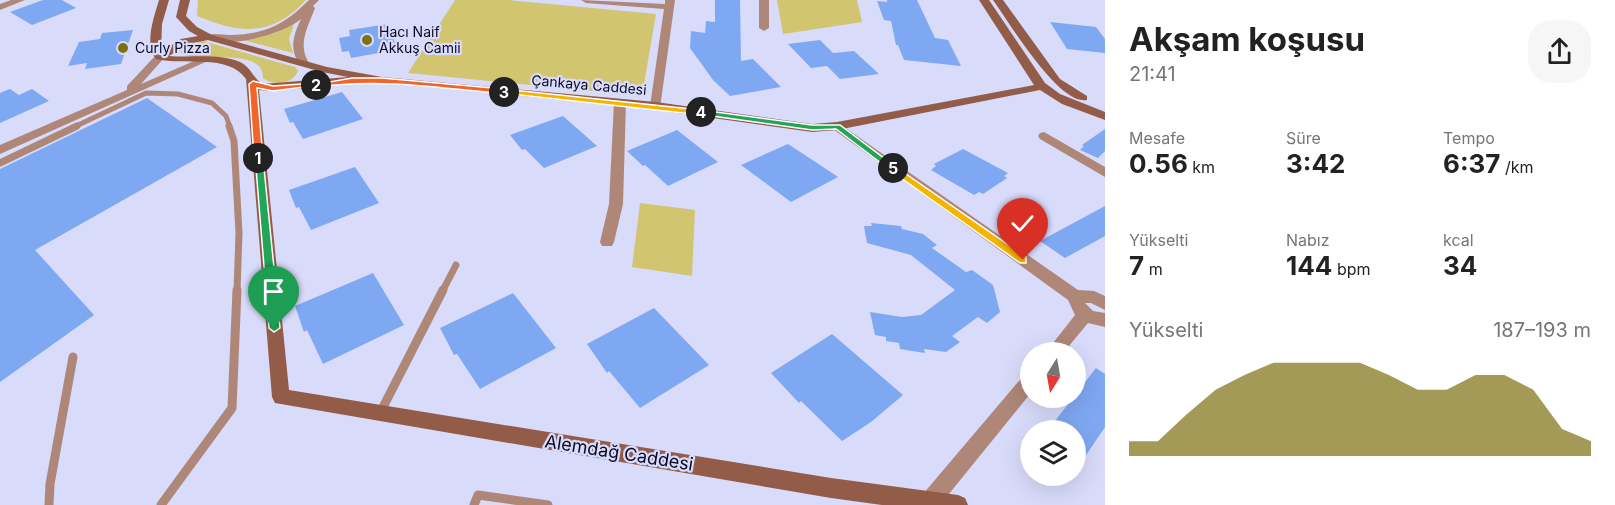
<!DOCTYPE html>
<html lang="tr">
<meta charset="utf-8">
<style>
:root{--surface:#fff;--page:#f6f6f6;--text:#222;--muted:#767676;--accent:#7c700f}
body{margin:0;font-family:Inter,sans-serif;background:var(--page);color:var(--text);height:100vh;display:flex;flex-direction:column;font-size:22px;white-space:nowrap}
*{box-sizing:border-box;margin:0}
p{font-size:20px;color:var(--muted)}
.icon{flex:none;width:33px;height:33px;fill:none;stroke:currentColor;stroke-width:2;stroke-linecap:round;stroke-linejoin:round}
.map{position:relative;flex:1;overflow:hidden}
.sheet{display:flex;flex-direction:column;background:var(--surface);width:510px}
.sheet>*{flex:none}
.needle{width:39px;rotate:191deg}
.controls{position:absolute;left:1020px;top:342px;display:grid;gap:12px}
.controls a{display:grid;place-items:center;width:66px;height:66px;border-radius:50%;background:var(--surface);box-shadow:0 6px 24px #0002;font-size:30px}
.pin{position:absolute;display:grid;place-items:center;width:51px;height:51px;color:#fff;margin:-62px -26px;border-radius:50% 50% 50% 0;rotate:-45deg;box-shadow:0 0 6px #0007}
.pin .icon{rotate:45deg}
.km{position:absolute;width:30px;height:30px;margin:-15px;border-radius:50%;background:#222;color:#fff;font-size:16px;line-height:30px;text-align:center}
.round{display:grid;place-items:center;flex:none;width:63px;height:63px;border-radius:24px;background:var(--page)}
.head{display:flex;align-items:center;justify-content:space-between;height:102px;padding:0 24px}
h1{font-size:33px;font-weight:700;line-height:45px}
.figures{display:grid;grid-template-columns:repeat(3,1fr);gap:9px;height:102px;padding:6px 24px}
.figures div{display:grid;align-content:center}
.figures b{font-size:26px;font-weight:700}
.figures small{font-size:16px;font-weight:400}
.figures p{font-size:16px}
.chart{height:168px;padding:12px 24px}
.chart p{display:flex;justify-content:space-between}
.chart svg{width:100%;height:108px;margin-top:6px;fill:var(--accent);opacity:.7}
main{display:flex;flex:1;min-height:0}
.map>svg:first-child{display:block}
</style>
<main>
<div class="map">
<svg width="1105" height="505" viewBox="0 0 1105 505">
<rect width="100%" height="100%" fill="#d8dbfa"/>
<g fill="#d1c56f">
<path d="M198,0H306C272,37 240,34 197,16Z"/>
<polygon points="455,0 508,0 656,14 642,96 408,73"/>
<polygon points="777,0 857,0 862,22 783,34"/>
<polygon points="294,24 289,39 293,53 239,39 275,33"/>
<path d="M203,41L295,67L298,71C292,85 274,86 263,78C264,46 197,63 182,54L180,51L188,45Z"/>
<polygon points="640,203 695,210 692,276 632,267"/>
</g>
<g fill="#7fa8f2">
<polygon points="43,0 62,0 76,8 32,25 10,12"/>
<polygon points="715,0 740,0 741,61 753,59 781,87 730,96 713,80 690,48 691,31 705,33 706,21 715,22"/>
<polygon points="887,0 917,0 935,38 948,40 961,66 904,60 898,45 896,45 891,21 884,20 877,1 887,2"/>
<polygon points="1050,22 1096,27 1105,39 1105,53 1067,49"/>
<polygon points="388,24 395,43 392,43 395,50 351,58 349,51 342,52 339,38 350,36 349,30"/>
<polygon points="133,30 121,64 85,69 87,63 68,66 79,42 100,39 102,33"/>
<polygon points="820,40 833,53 854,51 879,74 840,79 827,66 811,68 788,44"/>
<polygon points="10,89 19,95 32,89 49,101 0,123 0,93"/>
<polygon points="342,92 363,119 303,139 293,122 290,123 284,109"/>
<polygon points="147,98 217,147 35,250 94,315 0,382 0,169"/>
<polygon points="563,116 597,146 544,168 525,149 522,150 510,135"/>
<polygon points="1105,129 1105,151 1098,158 1080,150 1084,146 1082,145"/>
<polygon points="677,130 718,162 668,186 645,165 643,166 627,151"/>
<polygon points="788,144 817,163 838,177 791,202 741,165"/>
<polygon points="963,149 1008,173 1004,176 1007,178 983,194 979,192 974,195 931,170 936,166 934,164"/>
<polygon points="355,167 379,203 311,230 299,207 296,208 289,190"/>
<polygon points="1105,206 1105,236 1065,258 1040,241"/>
<polygon points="871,223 901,226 902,229 923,234 937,245 932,248 966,272 972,270 993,285 1000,312 987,323 978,317 952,336 960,342 946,352 924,349 925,353 900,349 899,343 886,341 886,337 875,335 870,312 902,317 921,315 955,290 911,255 867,243 864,226 872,226"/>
<polygon points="373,273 404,325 323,364 307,330 304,332 295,306"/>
<polygon points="513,293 556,348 480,389 457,354 454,355 440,328"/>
<polygon points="654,308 709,365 640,408 609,371 607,373 587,344"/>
<polygon points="832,334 903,395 871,422 842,441 801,401 799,403 771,373"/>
<polygon points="1096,368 1105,374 1105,427 1076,470 1076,430 1048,430"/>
</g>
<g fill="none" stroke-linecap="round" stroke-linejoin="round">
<polyline stroke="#ae8778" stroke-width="5" points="74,127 146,93 178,94 212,103 226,116 230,127"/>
<g stroke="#ae8778" stroke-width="7">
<polyline points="229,126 234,141 239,233 237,292"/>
<polyline points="0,163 77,126"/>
<polyline points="442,292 456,265"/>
</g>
<g stroke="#ae8778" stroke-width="9">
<polyline points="380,413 443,290"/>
<polyline points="49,505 50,484 73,357"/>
<polyline points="161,505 232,408 237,290"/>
<polyline points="474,505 478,495 548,505"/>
</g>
<g fill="#ae8778" fill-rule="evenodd">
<polygon points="11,0 25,0 0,10 0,4"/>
<path d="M309,0H319L313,6L315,8C308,27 297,44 309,63L308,65H300C289,49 293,36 301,19C284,34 222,51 203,37C210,32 221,35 230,35C266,34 284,25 309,0Z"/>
<polygon points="581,0 665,4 665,0 675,0 660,108 652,108 650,106 664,9 586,3"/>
<polygon points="759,0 769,0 769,28 764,31 759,28"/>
<polygon points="160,54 165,57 141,84 201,58 209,58 210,60 0,154 0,145 127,90 127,86 156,55"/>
<polygon points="620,99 626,102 623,204 614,242 612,246 602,246 600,242 609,204 614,102"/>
<polygon points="837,122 1078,290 1094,291 1105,296 1105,310 1091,303 1085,303 1093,311 1105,313 1105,327 1088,323 1064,352 1046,352 1075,315 1068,300 833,129 833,123"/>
<polygon points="1044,132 1105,167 1105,177 1040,139 1038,136 1040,133"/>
<polygon points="1030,373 1030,394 940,505 921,505 920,501 923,494 1024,375"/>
</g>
<g fill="#935c48" fill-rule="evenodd">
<path d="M159,0H169L162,24L161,52L181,39L198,36L189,31L176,17L180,0H190L186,16L197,27L212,35L327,67L382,77L656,102L812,124L837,122L1034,85L979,0H989L1045,83L1060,94L1105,112V120L1062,104L1040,90L837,130L812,132L656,110L360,79L355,83L273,91L259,90L289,390L831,478L958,495L965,498L968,505H882L831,498L275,403L272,397L246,79C228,53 184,66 156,59C144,44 154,17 159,0ZM208,40L322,72L348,77L263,84C254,80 251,67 240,62C218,53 192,58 169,56L188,44Z"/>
<path d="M993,0H1003L1060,79L1087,96V100C1059,106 1009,22 993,0Z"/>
</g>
</g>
<polygon fill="#22a559" stroke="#fff" stroke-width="1.5" points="255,156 263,158 280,328 274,332 269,328"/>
<polygon fill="#f0652b" stroke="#fff" stroke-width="1.5" points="253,81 273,86 316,83 320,85 273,91 257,88 263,158 258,161 254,158 249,84"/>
<path fill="#f0652b" stroke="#fff" stroke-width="1.5" d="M352,78H382L504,89L508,92L504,94C441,88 379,78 316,87L312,85Z"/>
<polygon fill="#f5b400" stroke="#fff" stroke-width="1.5" points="504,89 701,110 705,112 701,115 502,93"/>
<polygon fill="#22a559" stroke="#fff" stroke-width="1.5" points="701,110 812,125 840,125 897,168 890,170 836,129 812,130 698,114 698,111"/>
<polygon fill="#f5b400" stroke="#fff" stroke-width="1.5" points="893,165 1026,257 1026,263 1020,263 890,170 890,166"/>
<g fill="#7c700f" stroke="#d8dbfa" stroke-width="2">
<circle cx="367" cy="40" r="6"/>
<circle cx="123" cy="48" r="6"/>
</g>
<g text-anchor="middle" stroke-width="4.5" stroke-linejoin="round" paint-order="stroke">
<g font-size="14" fill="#0b0a24" stroke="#d8dbfa" text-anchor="start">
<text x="379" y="37">Hacı Naif<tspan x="379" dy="16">Akkuş Camii</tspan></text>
<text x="135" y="53">Curly Pizza</text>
</g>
<g font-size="14" fill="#0b0a24" stroke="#d8dbfa">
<text transform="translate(589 85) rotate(5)" y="5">Çankaya Caddesi</text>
</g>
<g font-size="18" fill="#0b0a24" stroke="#d8dbfa">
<text transform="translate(619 453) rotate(9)" y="6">Alemdağ Caddesi</text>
</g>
</g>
</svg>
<div class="controls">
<a><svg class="needle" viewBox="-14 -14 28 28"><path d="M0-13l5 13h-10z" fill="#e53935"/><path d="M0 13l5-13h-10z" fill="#767676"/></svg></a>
<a><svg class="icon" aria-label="layers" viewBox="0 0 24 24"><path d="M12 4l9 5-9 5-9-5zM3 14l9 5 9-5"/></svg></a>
</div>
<div class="pin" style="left:274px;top:328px;background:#1e9e55"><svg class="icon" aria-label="arrive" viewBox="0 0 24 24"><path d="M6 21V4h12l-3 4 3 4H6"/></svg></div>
<div class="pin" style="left:1023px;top:260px;background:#d93025"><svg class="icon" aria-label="check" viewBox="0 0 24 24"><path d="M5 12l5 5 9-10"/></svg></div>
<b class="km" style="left:258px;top:158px">1</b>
<b class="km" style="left:316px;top:85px">2</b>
<b class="km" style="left:504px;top:92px">3</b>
<b class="km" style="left:701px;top:112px">4</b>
<b class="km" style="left:893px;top:168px">5</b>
</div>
<section class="sheet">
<div class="head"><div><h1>Akşam koşusu</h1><p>21:41</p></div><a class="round"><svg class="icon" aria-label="share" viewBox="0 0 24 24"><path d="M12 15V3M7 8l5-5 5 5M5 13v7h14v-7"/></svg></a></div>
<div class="figures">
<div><p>Mesafe</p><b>0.56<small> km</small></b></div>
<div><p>Süre</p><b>3:42</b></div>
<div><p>Tempo</p><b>6:37<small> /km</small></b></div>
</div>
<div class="figures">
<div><p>Yükselti</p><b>7<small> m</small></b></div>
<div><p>Nabız</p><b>144<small> bpm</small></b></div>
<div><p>kcal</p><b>34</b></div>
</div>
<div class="chart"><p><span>Yükselti</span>187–193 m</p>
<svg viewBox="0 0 160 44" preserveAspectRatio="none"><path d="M0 44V38L10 38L20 27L30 17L40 11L50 6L60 6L70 6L80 6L90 11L100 17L110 17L120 11L130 11L140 17L150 33L160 38V44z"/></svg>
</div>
</section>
</main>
